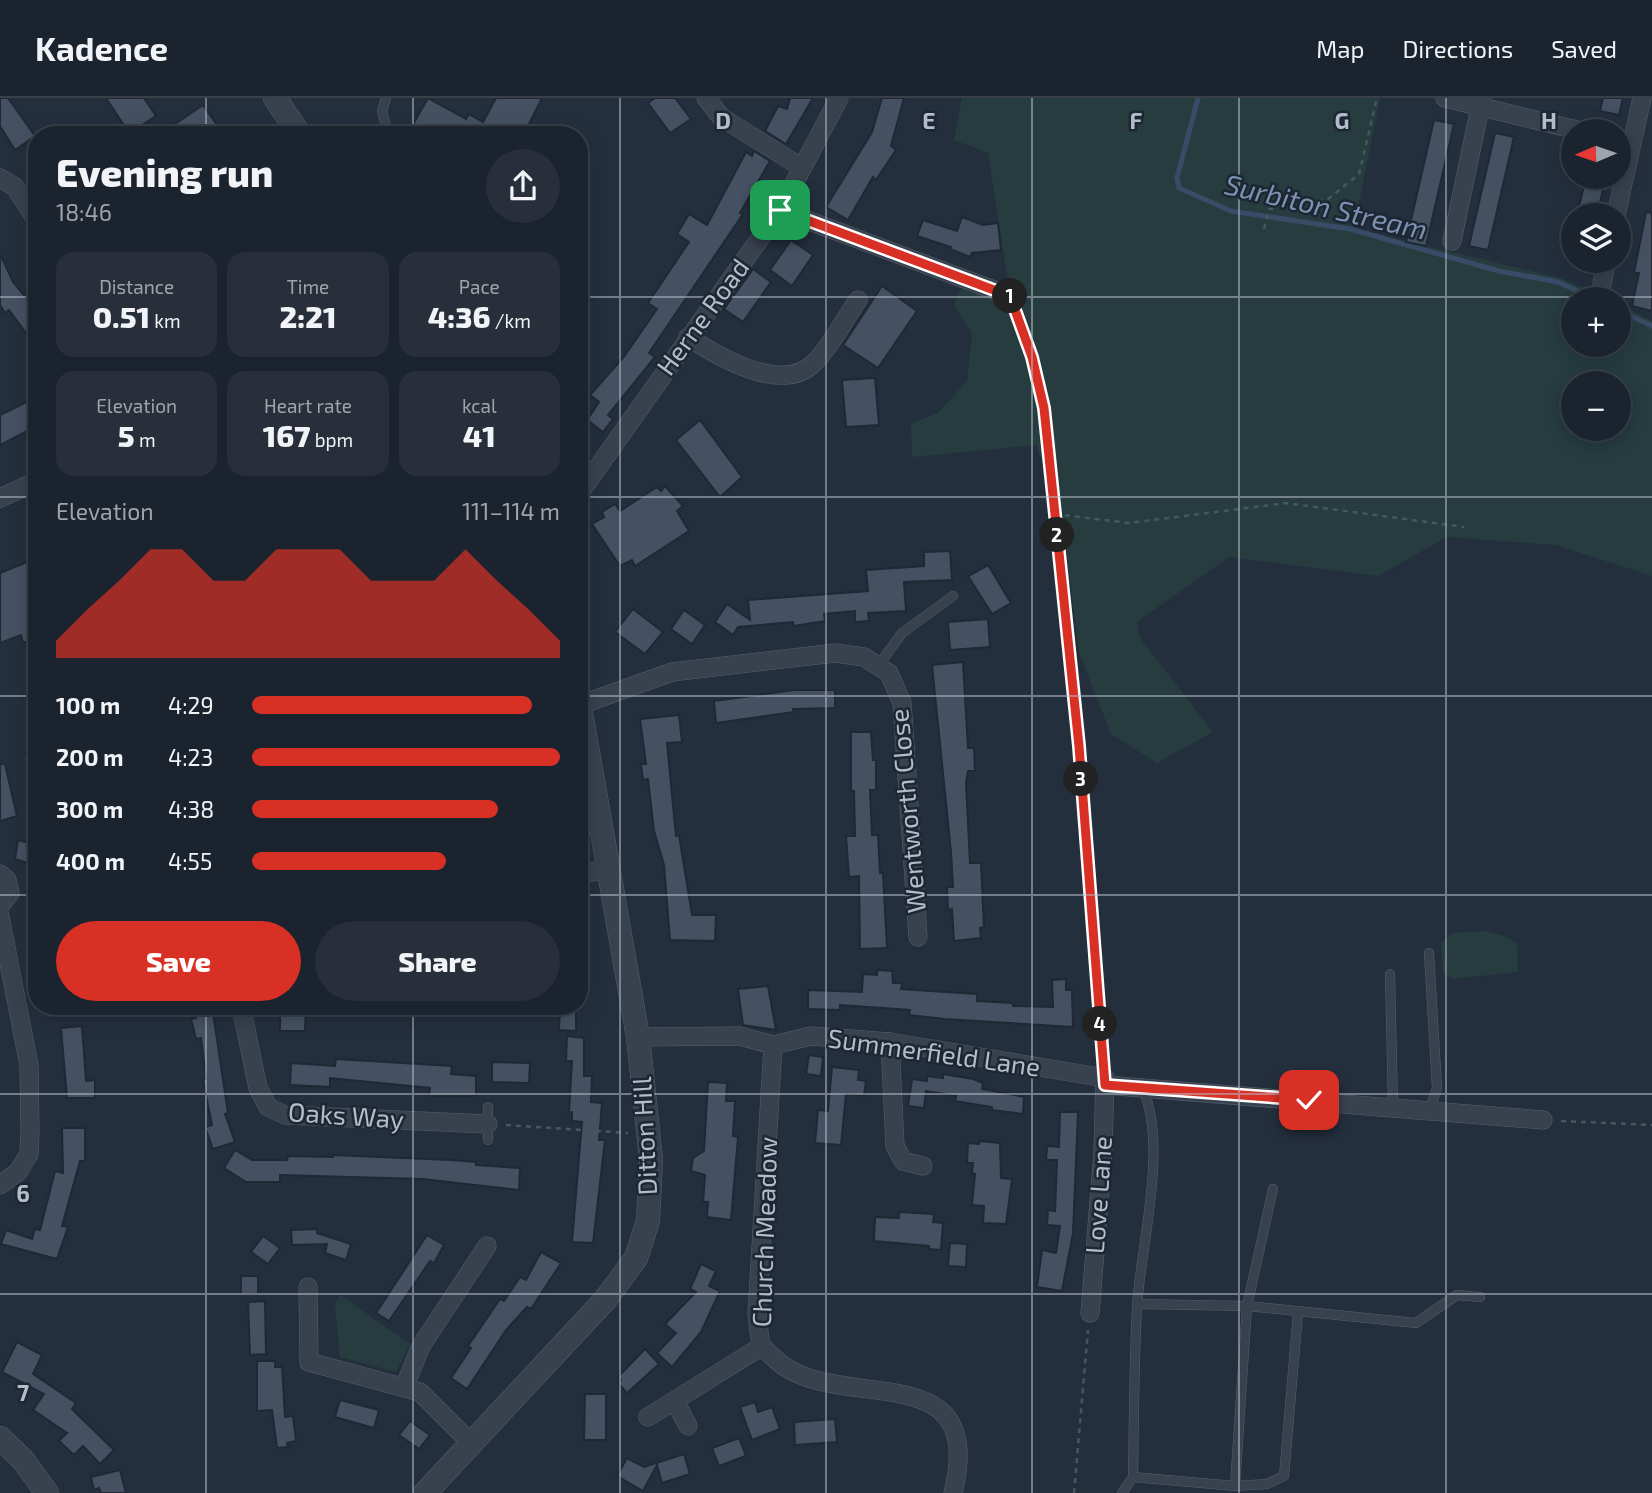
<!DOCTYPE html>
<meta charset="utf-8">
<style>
:root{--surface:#1b232e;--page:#282f3a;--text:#f1f3f6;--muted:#a0a4aa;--line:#39404a;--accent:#d93025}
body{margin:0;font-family:"Exo 2",sans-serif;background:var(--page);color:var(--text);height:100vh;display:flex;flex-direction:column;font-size:26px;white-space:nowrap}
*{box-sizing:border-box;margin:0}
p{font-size:23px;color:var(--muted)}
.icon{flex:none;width:38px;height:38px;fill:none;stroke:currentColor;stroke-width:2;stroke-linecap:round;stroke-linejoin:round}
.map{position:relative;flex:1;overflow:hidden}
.panel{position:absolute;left:28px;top:28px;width:560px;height:889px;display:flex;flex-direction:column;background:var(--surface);border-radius:28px;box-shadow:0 4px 18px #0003,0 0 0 2px var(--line)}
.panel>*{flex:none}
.needle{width:46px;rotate:268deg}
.tools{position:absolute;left:1561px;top:21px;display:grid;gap:14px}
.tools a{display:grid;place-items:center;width:70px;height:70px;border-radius:50%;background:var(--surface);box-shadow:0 4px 18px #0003,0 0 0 2px var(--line);font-size:35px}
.pin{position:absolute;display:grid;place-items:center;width:60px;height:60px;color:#fff;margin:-30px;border-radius:14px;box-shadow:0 4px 10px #0006}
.km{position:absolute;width:35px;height:35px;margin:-18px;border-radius:50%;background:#222;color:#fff;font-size:19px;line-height:35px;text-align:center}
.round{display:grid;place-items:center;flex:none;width:74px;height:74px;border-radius:37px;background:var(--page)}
.overview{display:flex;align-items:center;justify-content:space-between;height:119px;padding:0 28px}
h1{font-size:38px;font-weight:800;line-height:52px}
.metrics{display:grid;grid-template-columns:repeat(3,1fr);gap:10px;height:119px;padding:7px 28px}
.metrics div{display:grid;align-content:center;border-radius:18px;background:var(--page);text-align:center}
.metrics b{font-size:30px;font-weight:800}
.metrics small{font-size:19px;font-weight:400}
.metrics p{font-size:19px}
.chart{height:196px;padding:14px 28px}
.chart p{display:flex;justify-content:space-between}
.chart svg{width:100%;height:126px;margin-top:7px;fill:var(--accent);opacity:.7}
.button{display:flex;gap:14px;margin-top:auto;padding:14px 28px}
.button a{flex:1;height:80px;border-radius:42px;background:var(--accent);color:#fff;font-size:28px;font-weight:800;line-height:80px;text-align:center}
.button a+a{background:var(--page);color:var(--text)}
ul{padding:0 28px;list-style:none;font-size:23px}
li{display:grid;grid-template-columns:112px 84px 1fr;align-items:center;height:52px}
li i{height:18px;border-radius:9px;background:var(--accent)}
header{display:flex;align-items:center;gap:42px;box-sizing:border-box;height:98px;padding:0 35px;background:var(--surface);border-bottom:2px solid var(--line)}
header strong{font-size:33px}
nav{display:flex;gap:38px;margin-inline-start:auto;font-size:24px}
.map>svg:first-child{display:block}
</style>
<header>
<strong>Kadence</strong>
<nav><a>Map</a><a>Directions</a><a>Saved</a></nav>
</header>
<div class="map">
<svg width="1652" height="1395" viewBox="0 0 1652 1395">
<rect width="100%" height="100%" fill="#242f3e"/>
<g fill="#263c3f" fill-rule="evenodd">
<path d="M962,0H1380L1354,130L1560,180L1610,201H1573V247H1619V205L1652,223V478L1556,447L1447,439L1378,478L1229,459L1137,524L1140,540L1213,634L1157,665L1111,636L1079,555L1062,416L1036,347L912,359L911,326L938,315L967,283L972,235L954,207L962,188L1031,206L1010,198L988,55L954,42ZM1573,285H1619V331H1573Z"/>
<polygon points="1485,833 1505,838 1517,845 1518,874 1452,881 1443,875 1441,845 1453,835"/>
<polygon points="340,1197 410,1246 396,1274 340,1259 335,1207"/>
</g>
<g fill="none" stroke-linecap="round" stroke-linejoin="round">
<g stroke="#394c67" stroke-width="5">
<polyline points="1198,0 1177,80 1179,90 1231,113 1350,131 1499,173 1558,184 1595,201"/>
<polyline points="1619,212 1652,228"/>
</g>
</g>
<g fill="#455162" stroke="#1f2835" stroke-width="2">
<polygon points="0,0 8,0 35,38 15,52 0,28"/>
<polygon points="106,0 144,0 156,18 129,35"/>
<polygon points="428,0 466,21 469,16 483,24 496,0 542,0 526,32 518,29 514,37 423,37 411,30"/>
<polygon points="655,0 675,0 691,21 670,35 648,5"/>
<polygon points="790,0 813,0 786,46 765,33 778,8 787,11"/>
<polygon points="882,0 904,0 891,48 896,52 876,82 873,79 848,122 826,109 872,34"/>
<polygon points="1603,0 1623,0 1619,17 1600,13"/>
<polygon points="203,7 224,37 178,37 172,28"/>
<polygon points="1434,22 1454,26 1426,148 1406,144"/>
<polygon points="1495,35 1514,39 1488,152 1469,148"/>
<polygon points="754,53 770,63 740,115 743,116 649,255 655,259 608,317 613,321 603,334 587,322 599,304 590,297 623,260 657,211 648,205 689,144 677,136 689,116 707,127 746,54 752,58"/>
<polygon points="1586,79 1606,79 1597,117 1577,117"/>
<polygon points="1646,114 1652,115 1652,213 1632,208 1639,175 1634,175"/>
<polygon points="962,119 983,127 998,125 1001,152 972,155 970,159 950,151 951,149 917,138 923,122 957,133"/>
<polygon points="791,142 813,157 792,188 770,172"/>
<polygon points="0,156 13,184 37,213 37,250 9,212 5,215 0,207"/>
<polygon points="753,171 771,184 743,224 724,211"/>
<polygon points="882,188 917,213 878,270 843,247"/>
<polygon points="875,280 879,327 846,329 842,282"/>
<polygon points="37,299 37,328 0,347 0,317"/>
<polygon points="700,322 742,379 720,399 676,342"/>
<polygon points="665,388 683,408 677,413 689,433 635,468 632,462 620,468 592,426 604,419 602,414 615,406 620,413 657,389 661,393"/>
<polygon points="950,453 952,482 904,484 906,513 868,515 869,523 855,524 855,513 824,516 825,523 794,528 793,524 738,529 733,537 715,524 727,506 750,522 748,502 868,493 866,472 924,468 924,454"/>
<polygon points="37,460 37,539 23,545 21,537 0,545 0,475"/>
<polygon points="988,467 1011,505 992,516 968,478"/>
<polygon points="633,511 663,534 645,556 615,534"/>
<polygon points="684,512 705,527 692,546 671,531"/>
<polygon points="988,521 990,549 950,552 948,524"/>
<polygon points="963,564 968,650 974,650 975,673 968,673 966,685 970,765 981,765 984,829 980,830 981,840 954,843 952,811 948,812 947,789 953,789 951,754 932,567"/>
<polygon points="794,592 835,592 835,610 793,611 794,614 716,625 714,603"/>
<polygon points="679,617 682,644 667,645 676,738 679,737 692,817 716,817 715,843 670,842 664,767 654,733 648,681 643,682 641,666 646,666 640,621"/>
<polygon points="851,634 871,634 873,662 876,662 876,692 870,692 872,737 878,737 880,775 883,775 887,850 860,851 859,778 849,779 846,738 855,738 854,693 851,693"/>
<polygon points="0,666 5,666 17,718 0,723"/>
<polygon points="18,742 37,747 37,768 15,761"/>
<polygon points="877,872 892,873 893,885 902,885 901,891 977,896 977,903 1013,905 1013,908 1053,909 1052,882 1066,881 1066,892 1072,892 1073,929 945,921 909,917 910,912 840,907 840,912 808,911 808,892 862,894 863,876 877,877"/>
<polygon points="768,888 776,932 743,927 738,891"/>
<polygon points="194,908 212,908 228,1015 225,1016 235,1044 213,1051 205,1029 212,1027 203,982 206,981 201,940 196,941 191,921 196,920"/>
<polygon points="280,909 306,909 305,933 280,933"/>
<polygon points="560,909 576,909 576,933 559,932"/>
<polygon points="82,928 86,983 95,982 95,1000 67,1000 61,930"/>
<polygon points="567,938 584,940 584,978 592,978 591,1004 602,1005 599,1042 605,1042 593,1145 572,1144 582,1024 572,1023 572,1014 569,1014 572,963 566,963"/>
<polygon points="809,957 823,959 821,978 806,976"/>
<polygon points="336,961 452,968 451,976 476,978 476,998 429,998 430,990 330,980 330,989 290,987 291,965 335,968"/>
<polygon points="492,964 530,965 529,985 492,984"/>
<polygon points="832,969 859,972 858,982 866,983 864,998 846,996 841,1047 815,1045 818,1012 828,1013"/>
<polygon points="943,976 973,981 983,985 982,991 988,992 1024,999 1023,1016 992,1012 992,1009 955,1003 956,998 926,993 924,1010 908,1008 912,981 927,983 927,978 943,980"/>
<polygon points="708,984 727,985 726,1003 735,1003 733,1038 738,1039 731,1122 707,1119 708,1104 703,1104 705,1077 691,1073 693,1060 704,1053"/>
<polygon points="1060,1014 1078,1014 1073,1135 1062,1193 1037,1189 1042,1152 1056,1155 1060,1128 1047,1127 1048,1112 1055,1113 1057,1062 1046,1062 1047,1048 1059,1049"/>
<polygon points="62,1030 85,1030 85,1063 80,1063 62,1128 68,1129 57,1161 1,1146 6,1132 32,1141 35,1131 40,1132 55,1073 63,1075"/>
<polygon points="980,1043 1000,1045 1001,1080 1012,1081 1006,1126 983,1125 984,1108 972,1107 975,1076 972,1075 973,1065 967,1065 968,1045 979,1046"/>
<polygon points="235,1052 252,1062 287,1062 288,1058 333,1059 333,1057 451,1062 476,1064 476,1067 520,1070 519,1092 423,1081 280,1077 280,1084 246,1084 224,1070"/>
<polygon points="899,1114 934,1116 933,1124 943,1125 941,1152 929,1151 929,1148 874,1143 875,1119 899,1120"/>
<polygon points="317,1131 317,1135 351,1146 346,1162 325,1155 327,1146 292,1147 291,1132"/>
<polygon points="427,1137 444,1147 434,1165 430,1163 389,1223 376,1215"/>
<polygon points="263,1138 280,1150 268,1166 251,1154"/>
<polygon points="950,1145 967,1146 966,1169 948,1168"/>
<polygon points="541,1154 561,1165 531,1211 527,1209 506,1232 467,1291 451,1280 471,1250 468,1248 500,1201 504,1203 520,1179 526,1182"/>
<polygon points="701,1166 716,1173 709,1188 720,1193 701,1234 672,1269 657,1255 676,1235 665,1226 696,1194 690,1191"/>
<rect x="241" y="1178" width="17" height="18"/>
<polygon points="265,1203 266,1256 250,1257 248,1204"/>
<polygon points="17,1244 42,1257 33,1276 76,1305 72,1311 114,1352 100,1366 83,1348 74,1357 59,1343 67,1335 33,1312 44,1296 2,1274"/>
<polygon points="645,1251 659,1266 627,1295 618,1285 621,1282 618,1279"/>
<polygon points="257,1263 275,1263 275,1269 282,1269 285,1319 293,1318 296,1343 287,1345 288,1349 277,1350 272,1312 257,1313"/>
<polygon points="585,1296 606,1296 606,1342 584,1342"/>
<polygon points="340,1302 379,1312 374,1330 335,1319"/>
<polygon points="755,1304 758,1314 772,1309 780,1331 752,1342 740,1309"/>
<polygon points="835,1321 837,1344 795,1347 794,1324"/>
<polygon points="410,1323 430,1337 419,1351 399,1337"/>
<polygon points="739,1340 746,1358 719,1368 712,1350"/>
<polygon points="684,1356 690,1376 662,1385 657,1367 643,1393 617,1378 627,1360 644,1369"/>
<polygon points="120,1372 126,1395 101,1395 99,1390 94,1392 91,1379"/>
</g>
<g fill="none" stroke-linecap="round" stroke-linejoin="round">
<defs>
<g id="service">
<polyline points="386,0 382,13 388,36"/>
<polyline points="329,37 351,32 392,37"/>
<polyline points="878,568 902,535 953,498"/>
<polyline points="1429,855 1437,990 1430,1011"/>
<polyline points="1390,876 1393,1008"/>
<path d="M1143,991C1168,1050 1141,1146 1137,1208C1134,1265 1134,1322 1133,1379L1235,1388L1247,1208L1273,1091"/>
<polyline points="488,1009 488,1042"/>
<polyline points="1137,1206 1247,1208 1416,1225 1457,1197 1480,1199"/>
<polyline points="1235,1388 1267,1386 1284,1378 1298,1215"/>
<polyline points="1122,1395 1133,1379"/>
</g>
<g id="minor">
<polyline points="706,0 721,19 801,69"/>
<polyline points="1445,0 1581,33"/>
<polyline points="0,80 15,89 37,123"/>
<polyline points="780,112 1010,198"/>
<polyline points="1616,117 1642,0"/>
<polyline points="1452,143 1482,0"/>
<polyline points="1602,186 1606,163"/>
<path d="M688,239C717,258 782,297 814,265C831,248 844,222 858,202"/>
<polyline points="579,396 780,112 839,0"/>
<polyline points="0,400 37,383"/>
<polyline points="580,607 672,574 835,555 864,559 889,575 902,605 918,839"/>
<polyline points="35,660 37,660"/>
<polyline points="0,776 7,782 10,795 0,808"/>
<polyline points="579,776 610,771"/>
<polyline points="0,819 29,967 30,1035 29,1056 18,1074 0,1087"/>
<polyline points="241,908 258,990 268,1009 285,1017 488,1026"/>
<polyline points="638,939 740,938 773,947 811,938 890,944 1105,980 1103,1054 1090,1215"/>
<polyline points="890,944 895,1048 903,1063 923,1068"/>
<path d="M773,947L757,1216C759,1225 758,1239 762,1248C764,1251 770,1256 773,1259C832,1320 989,1250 953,1395"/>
<polyline points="1105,987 1543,1022"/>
<polyline points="308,1189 309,1264 420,1294 470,1344"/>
<polyline points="404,1290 421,1248 487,1148"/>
<polyline points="675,1303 688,1328"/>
<polyline points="648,1319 762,1248"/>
</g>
<g id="tertiary">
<polyline points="275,0 300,37"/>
<polyline points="0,1340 23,1362 47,1395"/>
<polyline points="425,1395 605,1202 636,1160 648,1123 651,1061 638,939 579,603"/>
</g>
</defs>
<use href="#service" stroke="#565f6c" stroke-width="10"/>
<use href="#minor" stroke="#565f6c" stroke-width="19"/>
<use href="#tertiary" stroke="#565f6c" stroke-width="24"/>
<g stroke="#44595c" stroke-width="2.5" stroke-dasharray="5 5" stroke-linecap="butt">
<polyline points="1264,131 1269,111 1328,101 1359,76 1377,0"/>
<polyline points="1016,214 1032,259 1043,310 1050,368 1079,648 1104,963"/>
<polyline points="1055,416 1129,425 1286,405 1464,429"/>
<polyline points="1561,1023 1652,1027"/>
<polyline points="506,1027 628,1035"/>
<polyline points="1074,1395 1088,1232"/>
</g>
<use href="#service" stroke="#38414e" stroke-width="9"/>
<use href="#minor" stroke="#38414e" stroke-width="18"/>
<use href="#tertiary" stroke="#38414e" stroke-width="23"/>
</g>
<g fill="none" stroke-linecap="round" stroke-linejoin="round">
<defs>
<polyline id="route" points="780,112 1010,198 1032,259 1044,310 1079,648 1105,987 1309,1002"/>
</defs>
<use href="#route" stroke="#fff" stroke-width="14"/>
<use href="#route" stroke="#d93025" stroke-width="9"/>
</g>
<path fill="none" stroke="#b4bcc9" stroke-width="2" stroke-opacity="0.55" d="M206,0V37M413,0V37M620,0V1395M826,0V1395M1032,0V1395M1239,0V1395M1446,0V1395M0,199H37M579,199H1652M0,399H37M579,399H1652M0,598H37M579,598H1652M0,797H37M579,797H1652M206,908V1395M413,908V1395M0,996H1652M0,1196H1652"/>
<g text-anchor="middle" stroke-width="5" stroke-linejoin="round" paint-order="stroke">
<g font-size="26" fill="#b4bcc9" stroke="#1d2633">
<text transform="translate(703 219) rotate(-54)" y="9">Herne Road</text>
<text transform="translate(908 713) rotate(-95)" y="9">Wentworth Close</text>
<text transform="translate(934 955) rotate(8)" y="9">Summerfield Lane</text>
<text transform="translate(346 1018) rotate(4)" y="9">Oaks Way</text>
<text transform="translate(645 1038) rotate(-93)" y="9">Ditton Hill</text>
<text transform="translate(1099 1097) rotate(-86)" y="9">Love Lane</text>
<text transform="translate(765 1134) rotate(-88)" y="9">Church Meadow</text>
</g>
<g font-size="28" font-style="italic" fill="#7c92b1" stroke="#1d2633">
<text transform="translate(1326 109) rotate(13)" y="10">Surbiton Stream</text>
</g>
</g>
<g font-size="23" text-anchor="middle" font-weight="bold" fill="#b4bcc9" stroke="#1d2633" stroke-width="5" stroke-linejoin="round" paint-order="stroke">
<text x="723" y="31">D</text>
<text x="929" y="31">E</text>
<text x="1136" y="31">F</text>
<text x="1342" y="31">G</text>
<text x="1549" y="31">H</text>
<text x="23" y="1104">6</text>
<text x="23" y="1303">7</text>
</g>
</svg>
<div class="tools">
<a><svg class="needle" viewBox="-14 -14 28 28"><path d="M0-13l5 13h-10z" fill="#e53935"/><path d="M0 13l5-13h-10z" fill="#a0a4aa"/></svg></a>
<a><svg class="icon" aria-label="layers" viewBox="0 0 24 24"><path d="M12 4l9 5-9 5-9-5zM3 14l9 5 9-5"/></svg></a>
<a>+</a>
<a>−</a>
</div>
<div class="pin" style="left:780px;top:112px;background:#1e9e55"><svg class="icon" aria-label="arrive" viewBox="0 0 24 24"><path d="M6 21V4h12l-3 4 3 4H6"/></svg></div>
<div class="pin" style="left:1309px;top:1002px;background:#d93025"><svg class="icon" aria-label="check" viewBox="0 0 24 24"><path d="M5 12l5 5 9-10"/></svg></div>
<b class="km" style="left:1010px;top:198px">1</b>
<b class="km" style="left:1057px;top:437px">2</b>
<b class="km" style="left:1081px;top:681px">3</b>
<b class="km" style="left:1100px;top:926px">4</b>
<section class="panel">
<div class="overview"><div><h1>Evening run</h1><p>18:46</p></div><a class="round"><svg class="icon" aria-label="share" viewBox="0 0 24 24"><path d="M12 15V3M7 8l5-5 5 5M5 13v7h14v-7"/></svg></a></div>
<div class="metrics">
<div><p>Distance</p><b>0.51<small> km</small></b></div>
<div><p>Time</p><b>2:21</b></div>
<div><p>Pace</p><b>4:36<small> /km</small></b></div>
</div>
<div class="metrics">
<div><p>Elevation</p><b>5<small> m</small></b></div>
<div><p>Heart rate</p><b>167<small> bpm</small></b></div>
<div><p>kcal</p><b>41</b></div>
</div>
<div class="chart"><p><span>Elevation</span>111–114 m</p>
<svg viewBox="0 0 160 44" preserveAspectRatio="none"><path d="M0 44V38L10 27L20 17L30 6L40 6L50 17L60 17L70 6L80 6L90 6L100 17L110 17L120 17L130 6L140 17L150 27L160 38V44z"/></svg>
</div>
<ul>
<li><b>100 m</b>4:29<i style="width:91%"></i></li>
<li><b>200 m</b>4:23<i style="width:100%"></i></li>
<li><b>300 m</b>4:38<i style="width:80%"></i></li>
<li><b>400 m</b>4:55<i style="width:63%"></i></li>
</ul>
<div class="button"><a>Save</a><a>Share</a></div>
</section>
</div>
